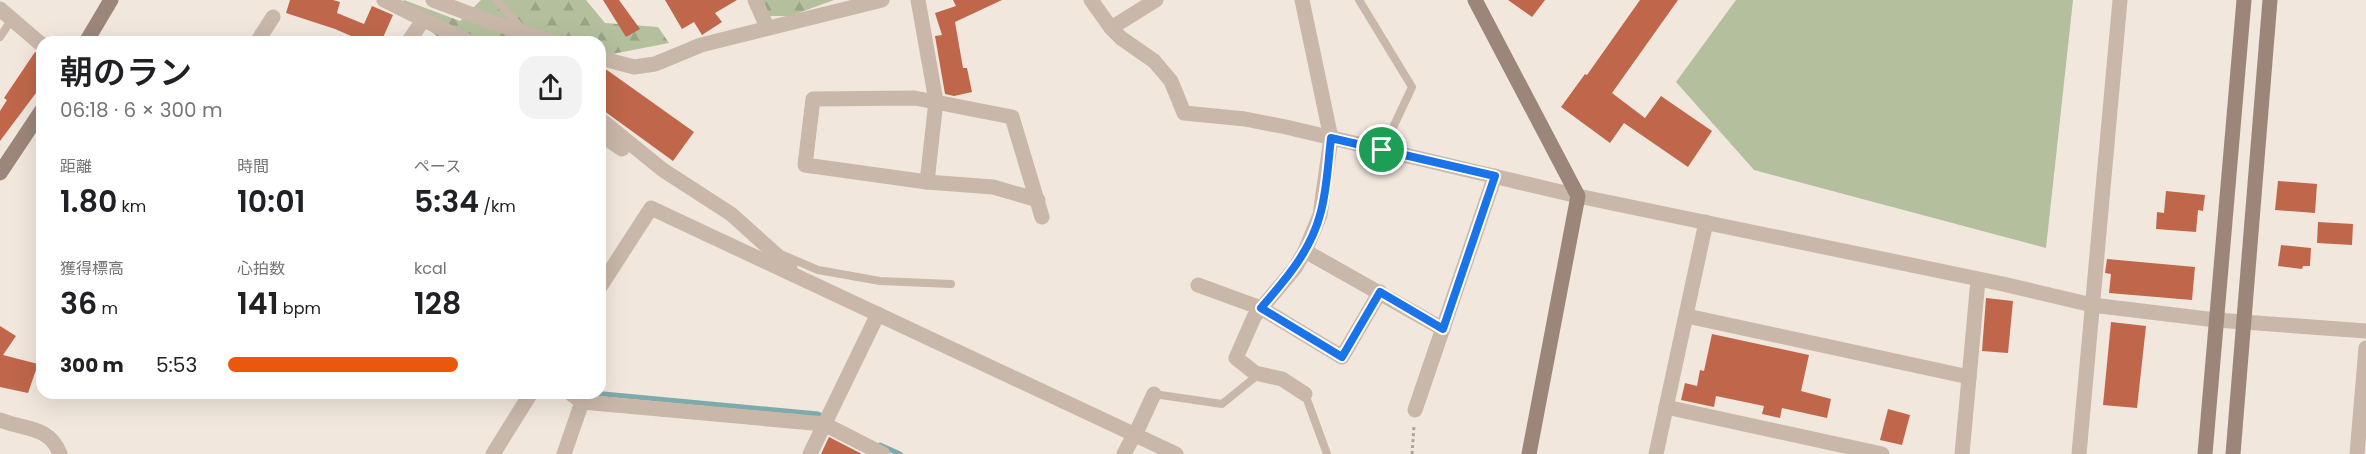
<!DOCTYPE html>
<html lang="ja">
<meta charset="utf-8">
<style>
:root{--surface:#fff;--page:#f2f2f2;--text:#202124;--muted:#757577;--accent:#ea580c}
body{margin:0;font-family:Poppins,"Noto Sans JP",sans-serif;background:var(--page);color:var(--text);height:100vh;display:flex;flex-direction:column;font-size:22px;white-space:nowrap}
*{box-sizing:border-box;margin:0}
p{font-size:20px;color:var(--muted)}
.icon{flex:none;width:33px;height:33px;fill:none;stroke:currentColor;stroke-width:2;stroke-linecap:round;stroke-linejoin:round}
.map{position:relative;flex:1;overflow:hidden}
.details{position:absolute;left:36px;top:36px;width:570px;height:363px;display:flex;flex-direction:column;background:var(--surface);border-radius:18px;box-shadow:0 6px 24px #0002}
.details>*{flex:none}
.pin{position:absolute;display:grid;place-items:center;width:51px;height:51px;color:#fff;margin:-26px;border:3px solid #fff;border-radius:50%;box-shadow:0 2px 6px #0007}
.round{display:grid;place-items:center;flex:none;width:63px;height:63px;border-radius:18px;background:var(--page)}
.headline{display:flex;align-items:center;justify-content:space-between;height:102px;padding:0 24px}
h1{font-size:33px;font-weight:600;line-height:45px}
.metrics{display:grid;grid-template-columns:repeat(3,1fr);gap:9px;height:102px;padding:6px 24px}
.metrics div{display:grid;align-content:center}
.metrics b{font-size:30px;font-weight:600}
.metrics small{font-size:16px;font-weight:400}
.metrics p{font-size:16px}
ul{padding:0 24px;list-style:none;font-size:20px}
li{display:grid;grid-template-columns:96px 72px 1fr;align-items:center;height:45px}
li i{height:15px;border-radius:8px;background:var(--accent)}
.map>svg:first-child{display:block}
</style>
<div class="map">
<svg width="2366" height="454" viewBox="0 0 2366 454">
<defs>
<pattern id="forest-firs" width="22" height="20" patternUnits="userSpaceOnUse" patternTransform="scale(1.5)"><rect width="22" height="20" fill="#b4bf9d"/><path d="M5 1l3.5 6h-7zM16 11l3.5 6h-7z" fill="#9ba487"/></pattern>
</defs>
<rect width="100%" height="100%" fill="#f1e7dd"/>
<g fill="url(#forest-firs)">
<polygon points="404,0 460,21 481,0 586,0 605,23 658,27 669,43 607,55 600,63 600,42 445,42 398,7"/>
<polygon points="761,0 834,0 790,16 768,16"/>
</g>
<polygon fill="#b4bf9d" points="1736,0 2073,0 2046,248 1754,170 1676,82"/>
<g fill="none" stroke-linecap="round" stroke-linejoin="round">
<g stroke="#7dabad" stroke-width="5">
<polyline points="593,393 818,414 826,418"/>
<polyline points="880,445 900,454"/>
</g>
</g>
<g fill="#c0674b">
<polygon points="290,0 333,0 340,2 337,13 364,24 372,6 393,15 381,42 356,42 358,39 335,29 286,13"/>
<polygon points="603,0 619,0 640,29 626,37"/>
<polygon points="665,0 737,0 715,13 722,22 702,35 694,22 682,29"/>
<polygon points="953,0 1002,0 955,22 963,68 967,68 972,92 954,96 945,94 935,36 942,35 935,13 956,6"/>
<polygon points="1508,0 1545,0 1532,17"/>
<polygon points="1640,0 1678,0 1612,93 1645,118 1661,96 1712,131 1688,167 1624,123 1610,143 1561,107 1585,74 1587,75"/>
<polygon points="35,52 42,55 42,98 36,93 0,141 0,111 7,100 4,98"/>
<polygon points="600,68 607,70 694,132 673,161 600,108"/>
<polygon points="2278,181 2317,184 2315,213 2275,210"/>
<polygon points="2166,191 2205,195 2203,211 2198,210 2196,232 2156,229 2157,212 2164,213"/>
<polygon points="2318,222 2353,224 2352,245 2317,243"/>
<polygon points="2281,245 2311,248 2310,266 2303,266 2302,269 2278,266"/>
<polygon points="2107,259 2195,267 2192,300 2109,293 2111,274 2105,273"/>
<polygon points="1986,298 2013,301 2008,353 1982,351"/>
<polygon points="2111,322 2146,326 2137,408 2103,405"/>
<polygon points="0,326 16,336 3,355 38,364 28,393 0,387"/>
<polygon points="1712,334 1809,355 1801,391 1831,399 1827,418 1782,408 1780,418 1762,414 1764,406 1716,396 1714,407 1681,400 1685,383 1697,386 1700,370 1704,371"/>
<polygon points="1888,409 1910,415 1902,445 1880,440"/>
<polygon points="829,437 860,453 861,454 821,454"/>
</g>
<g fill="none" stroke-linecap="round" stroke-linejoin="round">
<polyline stroke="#b4a193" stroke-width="3" stroke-dasharray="3 3" stroke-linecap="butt" points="1412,454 1414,426"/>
<g stroke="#c9b7a9" stroke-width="8">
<polyline points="496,0 522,29"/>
<polyline points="1359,0 1412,87 1382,151"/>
<polyline points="0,37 12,19"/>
<polyline points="783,255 818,270 880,281 951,284"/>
<polyline points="1154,394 1222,404 1259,374"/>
<polyline points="1305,394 1327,454"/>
</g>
<g stroke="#c9b7a9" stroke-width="15">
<polyline points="384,0 469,42"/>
<polyline points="433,0 497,24 553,42"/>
<polyline points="755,0 767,27"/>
<polyline points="918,0 936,101 927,182"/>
<polyline points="1091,0 1111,28 1121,38 1154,61 1171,81 1184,113 1245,119 1286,127 1578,196 2003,284 2092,305 2216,320 2366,331"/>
<polyline points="1302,0 1331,138 1320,215 1305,251 1295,268 1254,317 1236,358 1255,373 1282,379 1305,394"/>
<polyline points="0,9 42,45"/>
<polyline points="1111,28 1156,0"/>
<polyline points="257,42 273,17"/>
<polyline points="408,42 424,19"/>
<polyline points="600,58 634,67 655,64 701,45 882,0"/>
<polyline points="600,119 663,170 731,214 790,267"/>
<polyline points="600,134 622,149"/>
<polyline points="1038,200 993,187 927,182 805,165 813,99 915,98 1012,117 1042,217"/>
<polyline points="1305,251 1443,329"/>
<polyline points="1198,285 1261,308 1342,357 1380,292"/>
<polyline points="600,287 651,208 1176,454"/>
<polyline points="1687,316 1969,377"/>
<polyline points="570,393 582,402 824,424 883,454"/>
<polyline points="1666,407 1882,454"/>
<polyline points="1415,410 1495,176"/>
<path d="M0,420C24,430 49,425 60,454"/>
<polyline points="1135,435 1154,394"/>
<polyline points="493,454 531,393"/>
<polyline points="564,454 582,402"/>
<polyline points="810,454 878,314"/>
<polyline points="1124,454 1134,435"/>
<polyline points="1656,454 1706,222"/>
<polyline points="1962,454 1978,280"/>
<polyline points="2079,454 2120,0"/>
<polyline points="2357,454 2366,348"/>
</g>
<g stroke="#9c867a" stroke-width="15">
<polyline points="1475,0 1578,196 1529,454"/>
<polyline points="86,42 111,0"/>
<polyline points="0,173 42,110"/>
<polyline points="2205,454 2244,0"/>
<polyline points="2233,454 2270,0"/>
</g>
</g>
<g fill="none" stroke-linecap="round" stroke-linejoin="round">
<defs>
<path id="route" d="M1331,138L1495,176L1443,329L1380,292L1342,357L1261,308C1285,280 1310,252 1320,215C1327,191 1328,163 1331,138Z"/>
</defs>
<use href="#route" stroke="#fff" stroke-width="12"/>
<use href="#route" stroke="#1a73e8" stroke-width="8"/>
</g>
</svg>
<div class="pin" style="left:1382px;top:150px;background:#1e9e55"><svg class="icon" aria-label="arrive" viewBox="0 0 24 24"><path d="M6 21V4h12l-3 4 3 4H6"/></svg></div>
<section class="details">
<div class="headline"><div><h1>朝のラン</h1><p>06:18 · 6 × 300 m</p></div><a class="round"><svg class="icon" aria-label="share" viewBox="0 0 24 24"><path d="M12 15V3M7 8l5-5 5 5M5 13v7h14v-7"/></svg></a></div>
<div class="metrics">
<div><p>距離</p><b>1.80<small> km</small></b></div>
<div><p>時間</p><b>10:01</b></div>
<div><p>ペース</p><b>5:34<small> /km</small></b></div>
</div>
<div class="metrics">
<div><p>獲得標高</p><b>36<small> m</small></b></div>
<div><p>心拍数</p><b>141<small> bpm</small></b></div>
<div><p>kcal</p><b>128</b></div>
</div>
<ul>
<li><b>300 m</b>5:53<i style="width:65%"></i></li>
</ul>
</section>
</div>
